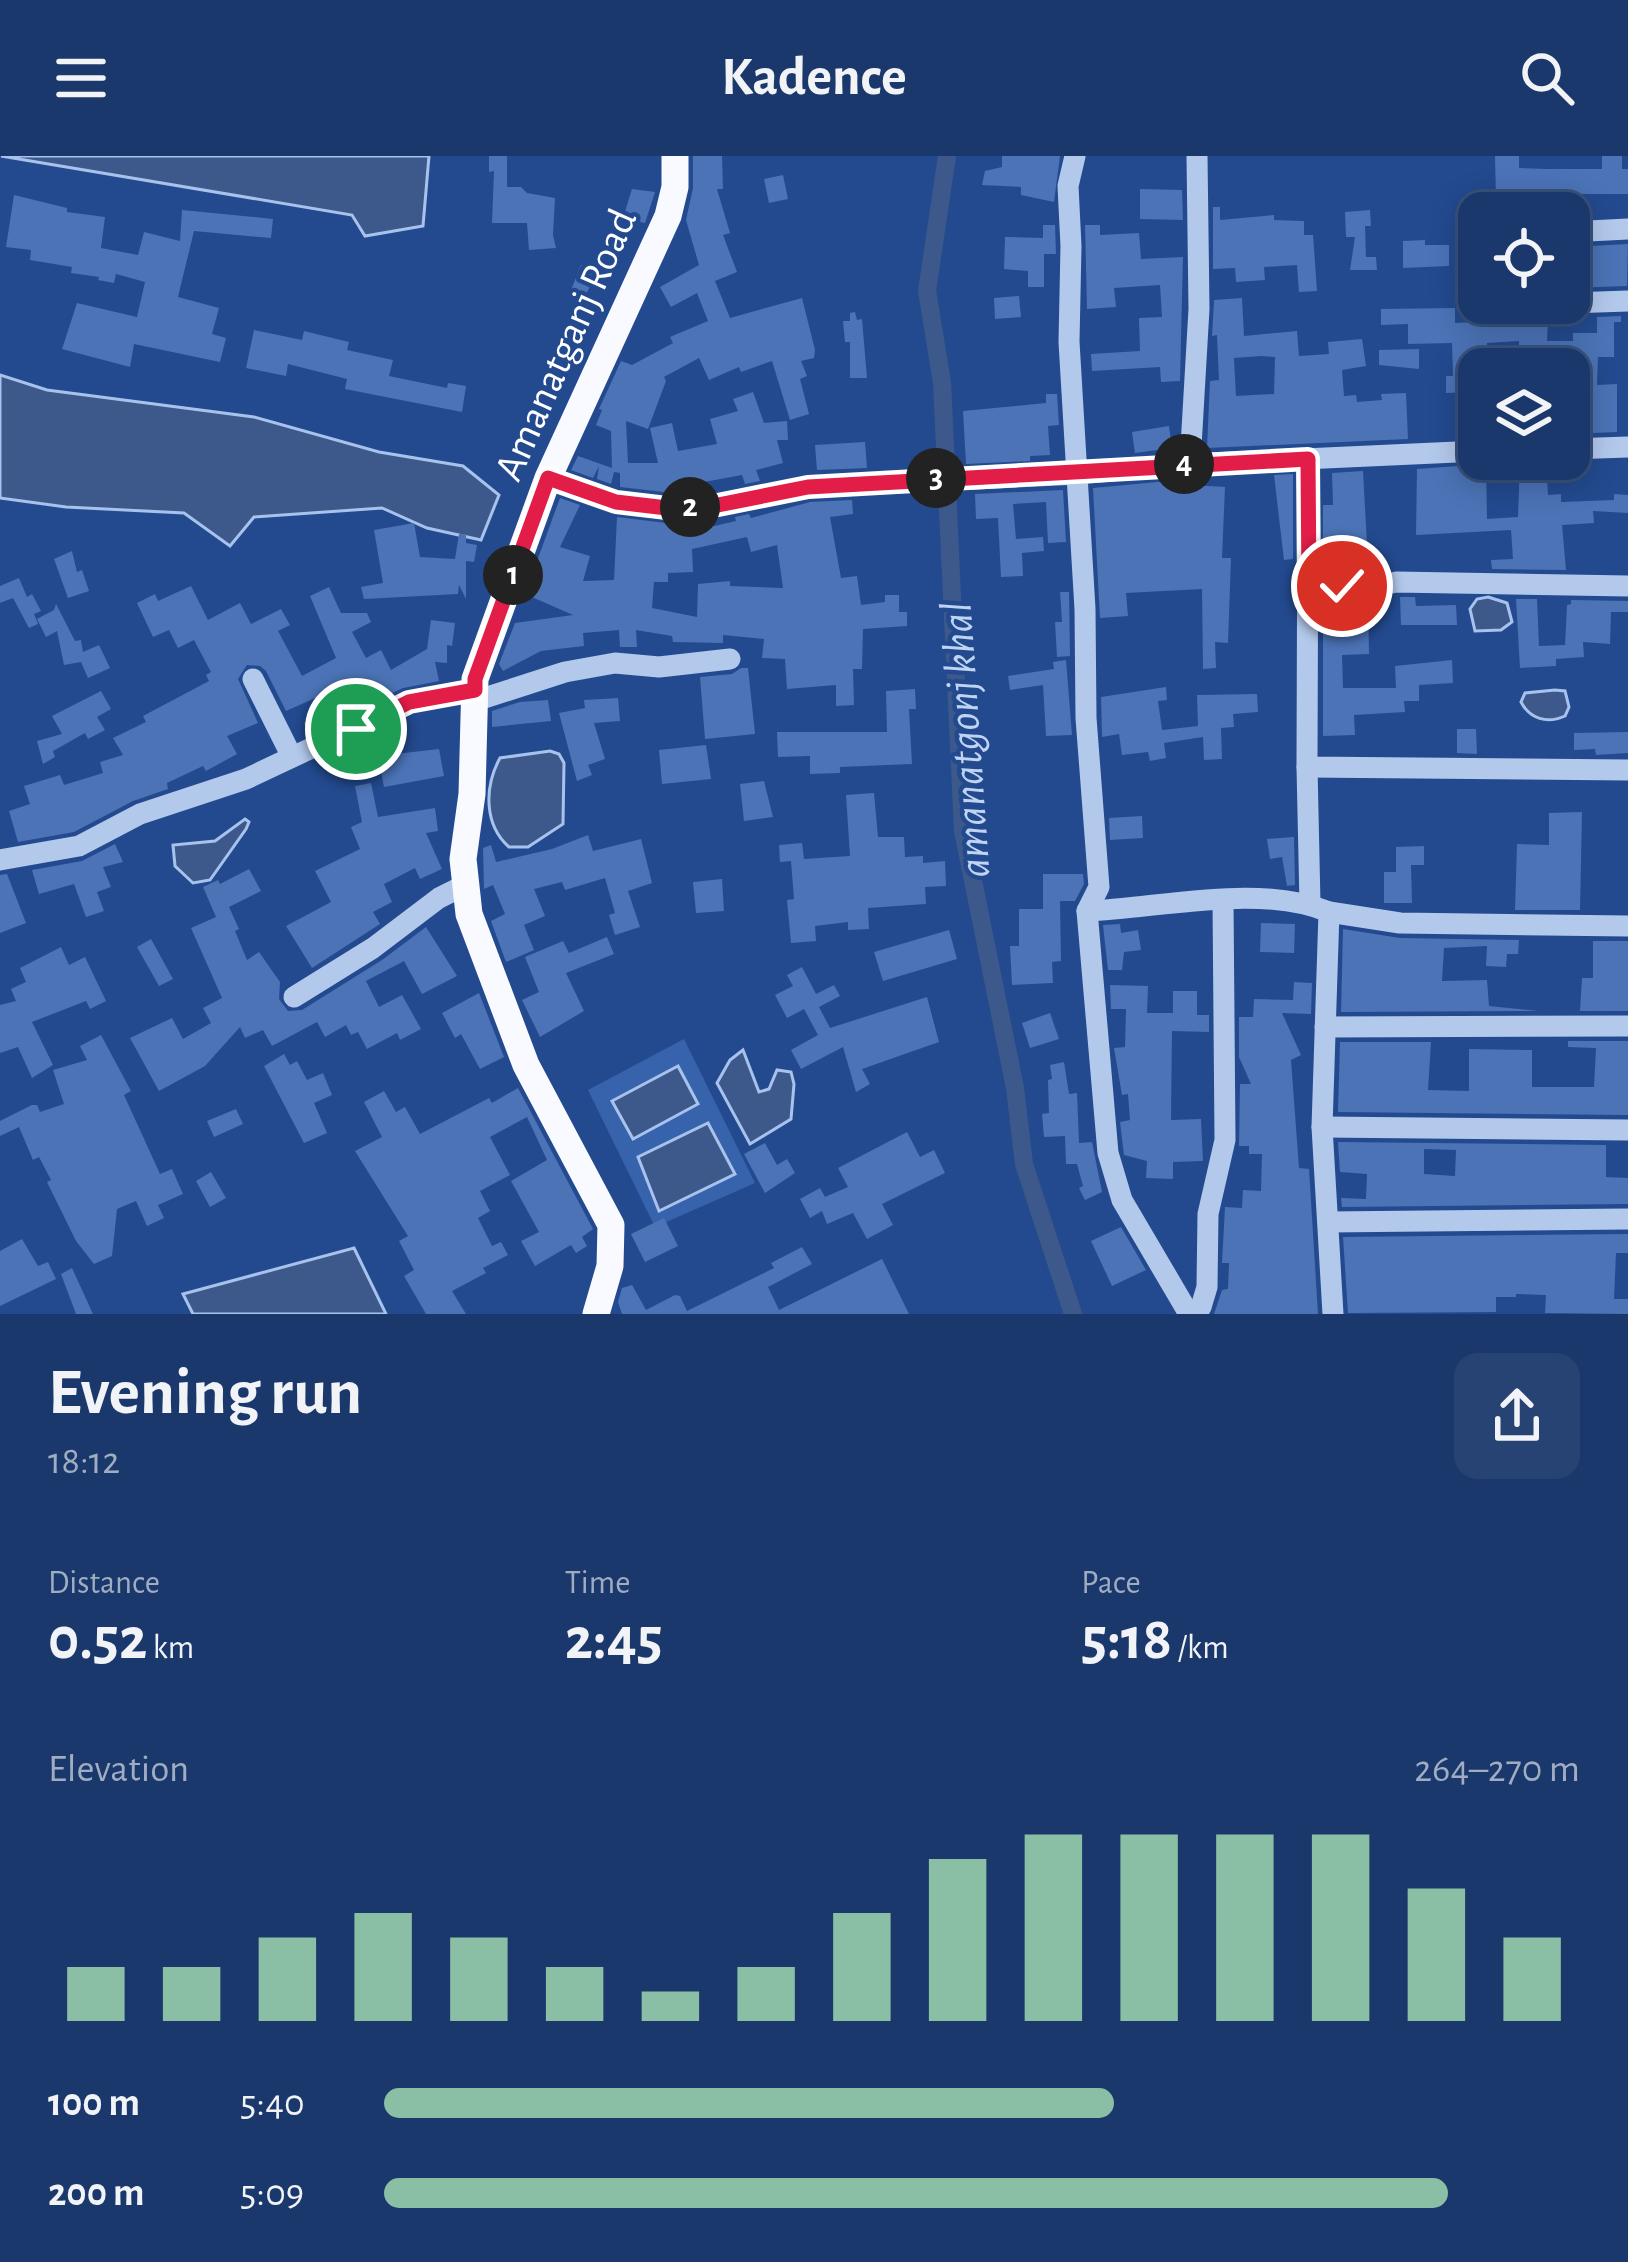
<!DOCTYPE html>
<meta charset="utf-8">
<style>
:root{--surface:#1a386b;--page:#274373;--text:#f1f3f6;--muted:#9facc1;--line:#38527e;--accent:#8abfa5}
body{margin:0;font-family:"Alegreya Sans",sans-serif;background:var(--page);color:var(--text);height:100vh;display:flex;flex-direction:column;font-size:45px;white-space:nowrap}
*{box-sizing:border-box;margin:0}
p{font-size:39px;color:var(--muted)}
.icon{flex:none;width:66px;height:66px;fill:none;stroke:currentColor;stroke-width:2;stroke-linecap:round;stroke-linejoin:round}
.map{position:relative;height:1158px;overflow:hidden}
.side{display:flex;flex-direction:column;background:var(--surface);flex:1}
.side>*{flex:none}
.fabs{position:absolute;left:1458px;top:36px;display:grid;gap:24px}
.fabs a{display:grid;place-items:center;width:132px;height:132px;border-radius:24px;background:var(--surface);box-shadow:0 6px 30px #0003,0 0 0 3px var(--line);font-size:60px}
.pin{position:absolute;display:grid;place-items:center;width:102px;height:102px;color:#fff;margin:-51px;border:6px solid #fff;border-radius:50%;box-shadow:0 3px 12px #0007}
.km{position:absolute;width:60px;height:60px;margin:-30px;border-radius:50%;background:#222;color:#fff;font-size:33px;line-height:60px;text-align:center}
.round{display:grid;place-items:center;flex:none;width:126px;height:126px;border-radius:24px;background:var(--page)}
.summary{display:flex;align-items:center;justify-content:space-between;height:204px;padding:0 48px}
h1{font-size:66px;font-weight:700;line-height:90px}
.metrics{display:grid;grid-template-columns:repeat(3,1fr);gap:18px;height:204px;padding:12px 48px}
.metrics div{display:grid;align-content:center}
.metrics b{font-size:60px;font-weight:700}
.metrics small{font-size:33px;font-weight:400}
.metrics p{font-size:33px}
.chart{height:336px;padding:24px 48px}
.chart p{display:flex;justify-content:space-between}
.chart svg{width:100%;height:216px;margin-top:12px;stroke:var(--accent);stroke-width:6}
ul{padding:0 48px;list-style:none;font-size:39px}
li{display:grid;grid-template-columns:192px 144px 1fr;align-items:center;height:90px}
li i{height:30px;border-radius:15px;background:var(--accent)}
header{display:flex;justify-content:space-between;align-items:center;height:156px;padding:0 48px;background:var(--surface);font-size:54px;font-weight:700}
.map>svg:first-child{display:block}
</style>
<header><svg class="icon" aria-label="menu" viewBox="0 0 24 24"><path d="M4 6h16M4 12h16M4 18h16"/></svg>Kadence<svg class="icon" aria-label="search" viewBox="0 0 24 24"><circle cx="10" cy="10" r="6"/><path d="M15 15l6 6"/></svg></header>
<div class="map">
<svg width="1628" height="1158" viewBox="0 0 1628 1158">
<rect width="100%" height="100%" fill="#234a8f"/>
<polygon fill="#3763ac" points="684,883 755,1027 655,1071 588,934"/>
<g fill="#3d598b" stroke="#a7c2ed" stroke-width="3">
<polygon points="1,0 429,0 423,70 365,80 352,59"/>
<polygon points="0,219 47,234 254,261 379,296 463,310 499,339 481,384 427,372 382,352 254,361 230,390 184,357 66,351 0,342"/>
<polygon points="1488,441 1507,447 1512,466 1501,474 1475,475 1470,453 1477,443"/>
<path d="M1555,534L1565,535L1569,551L1565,560C1547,568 1530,563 1521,546L1525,537Z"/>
<path d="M550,595L559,598L564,607L563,668L528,691H509C484,669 484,631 500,602Z"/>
<polygon points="245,663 249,666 246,673 210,724 193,727 175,710 173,689 215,685"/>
<polygon points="743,894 759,936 769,933 777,914 791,916 794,928 791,963 750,988 717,927 730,904"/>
<polygon points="678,910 698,948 633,983 612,945"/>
<polygon points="708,967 735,1018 659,1055 638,1001"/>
<polygon points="354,1092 386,1158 193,1158 183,1138"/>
</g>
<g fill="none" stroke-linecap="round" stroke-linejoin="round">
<polyline stroke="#3d598b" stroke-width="18" points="947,0 927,135 942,226 963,675 1015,932 1024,1008 1073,1158"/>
</g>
<g fill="#4b73b6" fill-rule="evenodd">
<polygon points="489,0 507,0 507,31 521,31 527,37 555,42 553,79 556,92 529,94 527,67 492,67 494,15 489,16"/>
<polygon points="693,0 722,0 723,33 717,33 730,77 723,79 737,116 715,125 730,162 802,142 815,194 814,202 801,205 807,220 800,223 809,258 790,264 772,205 741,216 739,211 709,224 699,202 664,221 666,225 648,273 626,265 628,307 658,307 650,272 672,267 678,295 717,288 710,263 738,255 733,243 753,236 764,267 787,265 788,284 777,284 783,307 756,314 760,325 745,328 742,319 672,332 673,337 620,331 620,317 614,316 611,328 597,323 599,310 593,322 571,314 578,300 612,312 611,275 596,269 602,254 599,253 621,205 632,209 673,187 670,181 708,165 697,137 671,151 660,131 699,109 686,64 693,32"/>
<polygon points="1002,0 1060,0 1054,46 1021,39 1021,31 982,29 985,15 1002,11"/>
<polygon points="1495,0 1519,0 1519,12 1545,13 1602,13 1602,0 1622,0 1622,13 1628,13 1628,38 1565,38 1565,57 1517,57 1517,42 1496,43"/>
<polygon points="783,19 788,43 769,47 764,23"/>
<polygon points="632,33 655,36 645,67 623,62"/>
<polygon points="1140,33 1182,34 1183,64 1140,63"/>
<polygon points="14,39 67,52 67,56 105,61 101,92 138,99 144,76 180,85 182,54 273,63 271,82 194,75 178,141 219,152 212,178 226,182 220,206 134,188 130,211 62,193 77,147 137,161 145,126 116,118 114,127 98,124 99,121 71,117 72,111 30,104 31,94 6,91"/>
<polygon points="1213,51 1220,51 1220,64 1274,59 1274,64 1304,65 1304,79 1313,79 1317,135 1299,136 1297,109 1264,111 1265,124 1236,126 1235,112 1213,113"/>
<polygon points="1370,54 1371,70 1365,70 1366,101 1376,101 1377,114 1350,114 1355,81 1346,81 1345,56"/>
<polygon points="1043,69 1055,69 1056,98 1044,98 1044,131 1028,131 1028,115 1004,113 1005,81 1043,82"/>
<polygon points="1085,69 1100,69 1100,79 1139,77 1141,103 1183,101 1180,225 1161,226 1160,211 1092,215 1091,198 1140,195 1139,162 1162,161 1160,129 1114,132 1116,151 1087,153"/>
<polygon points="1425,84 1425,89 1449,89 1449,110 1403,112 1403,85"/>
<polygon points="1628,88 1627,130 1569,132 1569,91"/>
<polygon points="581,109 604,118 598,133 590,130 586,139 571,134"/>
<polygon points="1019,140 1021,161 995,163 994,142"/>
<path d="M1242,142L1244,180L1297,175L1299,200L1329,198L1328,186L1362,183L1366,210L1342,214L1344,240L1356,239L1357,246L1382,244L1381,238L1406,237L1408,283L1207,292L1210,225L1219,224L1217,179L1212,180L1214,144ZM1261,200L1275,201L1274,238L1236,240L1234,202Z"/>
<polygon points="1455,152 1455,167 1548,163 1547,185 1573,185 1573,177 1597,177 1597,161 1621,160 1621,166 1614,166 1614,201 1598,201 1597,229 1617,228 1617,276 1569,278 1573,213 1519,213 1519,185 1487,187 1488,213 1479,213 1479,219 1470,220 1471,236 1446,237 1446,220 1453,220 1452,187 1408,188 1408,168 1381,169 1381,153"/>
<polygon points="855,156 857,164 862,163 867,222 850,222 850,186 845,186 843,165 850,165 850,157"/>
<polygon points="254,174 302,184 304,175 349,186 347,194 393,204 389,220 447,232 448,227 466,230 462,256 345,233 347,223 288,208 286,220 246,212"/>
<polygon points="1419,193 1419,213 1379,209 1379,194"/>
<polygon points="1046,238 1057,238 1059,269 1048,270 1050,299 1030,300 1030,305 966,308 963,255 1046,247"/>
<polygon points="1462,244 1479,244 1479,280 1462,281"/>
<polygon points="1169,270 1172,292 1135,297 1132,276"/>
<polygon points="865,286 867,312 817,314 815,289"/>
<polygon points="1546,304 1548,339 1561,338 1561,346 1614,344 1614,338 1628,339 1628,357 1593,355 1594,367 1562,369 1566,414 1492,413 1491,404 1513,403 1511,374 1416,379 1417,313 1486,308 1487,363 1518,361 1520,305"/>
<polygon points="1363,315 1367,389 1343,390 1344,416 1323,416 1323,349 1333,349 1332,317"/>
<polygon points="1293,318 1293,403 1284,404 1274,319"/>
<polygon points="1190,323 1190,329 1225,331 1222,402 1231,402 1228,487 1215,486 1216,512 1203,513 1202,433 1126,437 1128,460 1100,462 1093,332"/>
<polygon points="1063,334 1066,386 1048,387 1046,346 1013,348 1016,383 1043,381 1044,395 1022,397 1023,420 1001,421 998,362 976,363 975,338"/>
<path d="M560,342L580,349L560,391L590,400L583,425L614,424L617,361L666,367L709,366L710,371L736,365L735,361L749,358L751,362L810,346L852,344L853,358L830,361L841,422L857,420L861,449L885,446V439H899V456H907V470L863,473L862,513H853L854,549L836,550V529L787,533L785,503L762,502L764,483L723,479V487L673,486L672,480L636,474L637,491H620L619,474L583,477L584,490L541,495L503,515L499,508L515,467L573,459L525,438ZM747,381L751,396L777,389L783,432L730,430V425L698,428L697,461L652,452L654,426H668V417L693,416L692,393Z"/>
<polygon points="414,367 420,401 455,403 459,378 466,378 466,387 477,389 474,406 466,405 466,443 459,429 458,438 364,443 361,431 383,427 374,374"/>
<polygon points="72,395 77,416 82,414 89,435 68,442 54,403"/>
<polygon points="19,422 27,441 32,438 41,455 34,458 38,468 29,472 13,442 0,447 0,430"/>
<polygon points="191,430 208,464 240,447 251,468 281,453 290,469 278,475 302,520 336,502 310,440 329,431 341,457 367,457 371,466 352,476 366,502 381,494 391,514 427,493 431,464 455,467 452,490 447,489 447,507 435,506 439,525 403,532 309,577 304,567 329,553 322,539 286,555 266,515 260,510 247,509 238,523 258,567 227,580 237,598 206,615 203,610 167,627 168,633 133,645 74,676 18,686 9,655 30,648 24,630 60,619 64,629 103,617 100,606 123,599 113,582 146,566 143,560 209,525 206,519 211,516 194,484 178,492 169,474 153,481 137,447 155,438 158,445"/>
<polygon points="1060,436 1069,436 1070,500 1057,501 1055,466 1062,466"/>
<polygon points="1400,441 1415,441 1416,450 1456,449 1457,469 1401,469"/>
<polygon points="1516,443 1537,443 1539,490 1565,489 1567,449 1571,448 1571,444 1628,445 1628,456 1611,456 1610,488 1583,486 1584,501 1556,503 1556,510 1520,512"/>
<polygon points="1368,445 1369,498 1342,499 1343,532 1396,532 1395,510 1452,504 1453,527 1419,529 1419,545 1404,545 1405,556 1354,559 1355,579 1323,580 1323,446"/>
<polygon points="56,448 75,485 81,484 83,496 99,489 110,512 88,522 81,506 64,509 57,475 46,481 37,463 54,454"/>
<polygon points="1066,504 1072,579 1046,580 1043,529 1010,534 1008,520 1054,513 1053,506"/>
<polygon points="741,512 748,512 755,578 705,583 700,521 732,518"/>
<polygon points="1166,531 1167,544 1158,545 1162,574 1198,570 1197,539 1257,538 1258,556 1233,558 1234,571 1221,572 1222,603 1204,604 1203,581 1164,587 1166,602 1150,605 1148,596 1122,599 1119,578 1102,581 1101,541"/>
<polygon points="915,533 916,553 909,553 912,608 840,611 840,617 810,618 810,600 778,601 777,576 887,576 886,535"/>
<polygon points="101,535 111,553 97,561 105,574 88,583 85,577 53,595 55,601 43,608 37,585 62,578 52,560"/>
<polygon points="618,542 620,565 594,567 605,603 588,609 592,619 577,625 559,557 585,552 584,544"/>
<polygon points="548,544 551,565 492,571 492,555 520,546"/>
<polygon points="1457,573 1476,573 1477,598 1457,597"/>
<polygon points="1628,576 1628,597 1596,599 1595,593 1574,594 1574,577"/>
<polygon points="706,589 711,623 662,628 659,594"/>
<polygon points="439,593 444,620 384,631 378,600"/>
<polygon points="764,625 773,661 744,665 740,628"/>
<polygon points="371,627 378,661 435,652 438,675 426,677 442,713 420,723 415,712 384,728 392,746 373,756 380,768 312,812 286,770 331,746 315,715 360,693 351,671 362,666 355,630"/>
<polygon points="874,637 878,681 904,681 905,701 923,700 923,707 945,705 946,730 925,731 926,748 868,752 869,773 848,774 848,766 815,770 816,785 791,787 787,744 794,743 791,705 780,706 779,689 802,687 804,703 850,700 846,639"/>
<polygon points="1582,656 1580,754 1515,754 1517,688 1549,689 1549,657"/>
<polygon points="1142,660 1143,682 1110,684 1109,662"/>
<polygon points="588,679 593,695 641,683 652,727 628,735 640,771 615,779 609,759 615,757 605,722 565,734 562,726 534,733 545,760 524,769 534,794 506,806 491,765 505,758 493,729 484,733 483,692 491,689 496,706 552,693"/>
<polygon points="1294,681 1295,729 1287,730 1282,701 1270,703 1267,683"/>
<polygon points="115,688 123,706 103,711 111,731 97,736 104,755 86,761 74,728 39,738 32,714 82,705"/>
<polygon points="1424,690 1424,709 1411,709 1412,747 1384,747 1384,716 1396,716 1396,691"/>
<polygon points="249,713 261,735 229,751 239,773 235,775 247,804 259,796 280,826 279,843 288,855 302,854 382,804 426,771 457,820 422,838 404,805 366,825 379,851 402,839 421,873 400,884 397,877 367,893 358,876 351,879 346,869 325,881 317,866 272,890 263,874 245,882 240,871 205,910 159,935 130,882 172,862 183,883 211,867 203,852 222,842 191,772 216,761 203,731 218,724 220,728"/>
<polygon points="7,718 26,767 0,777 0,719"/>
<polygon points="1043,718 1083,718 1084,728 1075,745 1060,745 1061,805 1052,806 1053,827 1012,829 1010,790 1019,790 1019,753 1043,753"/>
<polygon points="722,723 724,755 696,757 693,726"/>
<polygon points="1261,767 1295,768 1294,797 1260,796"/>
<polygon points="1120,768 1121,777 1138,774 1141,794 1124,796 1122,814 1108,814 1103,769"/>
<polygon points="1343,773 1400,782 1519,784 1518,798 1507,798 1506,811 1486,810 1487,790 1444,792 1442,825 1487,824 1489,850 1538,855 1341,856"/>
<polygon points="949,774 957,803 883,825 874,796"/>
<polygon points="607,781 614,798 566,817 584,855 540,881 522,844 539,836 525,801 563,785 569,797"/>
<polygon points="151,783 173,823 159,830 137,791"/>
<polygon points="1593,785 1628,785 1628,855 1563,855 1580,855 1582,822 1593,822"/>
<polygon points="61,791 69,809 85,801 106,845 90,853 86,845 32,866 53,909 32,922 18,891 0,897 0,849 16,845 11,833 26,826 20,812"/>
<polygon points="802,811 816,838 834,829 840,840 819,851 830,872 927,841 939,886 862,913 870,928 856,936 843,891 801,913 791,894 818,879 804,853 787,862 775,839 793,830 787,819"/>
<polygon points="1294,826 1312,827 1311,858 1282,857 1301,899 1291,904 1299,1012 1309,1013 1318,1158 1214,1158 1222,1134 1228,1133 1229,1107 1222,1107 1225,1051 1242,1052 1243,1034 1261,1035 1262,998 1249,998 1249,990 1239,990 1240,928 1251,928 1239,901 1239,861 1253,861 1254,843 1293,844"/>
<polygon points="1110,829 1148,830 1147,857 1173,857 1173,835 1197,835 1197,859 1209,859 1209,876 1172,875 1171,964 1201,963 1203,1005 1173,1006 1173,1023 1146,1022 1147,1005 1124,999 1120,966 1130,964 1128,938 1122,939 1114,892 1125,891 1126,853 1111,853"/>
<polygon points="479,837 504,901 480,913 461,878 455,882 442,857"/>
<polygon points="1050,857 1059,883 1030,892 1022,867"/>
<polygon points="101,879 131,935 124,939 160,1018 172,1013 183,1038 158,1049 164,1062 147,1070 136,1045 117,1053 112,1100 94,1108 76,1085 47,1026 51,1024 39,1001 33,1004 19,971 0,980 0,965 32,949 37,949 40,956 64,948 53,914 87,904 80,890"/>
<polygon points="1568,885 1628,885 1628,959 1338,956 1340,886 1431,886 1428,934 1469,935 1469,893 1532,894 1532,931 1594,931 1596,892 1568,891"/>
<polygon points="284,898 290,909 297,905 307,924 323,917 332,939 314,947 327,977 304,987 264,910"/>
<polygon points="1064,906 1069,938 1077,937 1079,987 1092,986 1102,1036 1085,1044 1079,1032 1083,1030 1077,1008 1066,1008 1065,980 1044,981 1042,958 1049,957 1048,924 1052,923 1050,909"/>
<polygon points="518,932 593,1073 582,1081 587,1090 576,1097 571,1089 535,1110 521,1085 539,1076 511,1025 547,1004 527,961 490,981 510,1019 480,1035 490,1055 478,1062 492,1090 501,1086 508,1099 483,1112 486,1117 452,1135 466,1158 426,1158 404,1120 414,1114 399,1085 408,1080 355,995 382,981 364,946 384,935 396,956 405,951 420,978 489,942 492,947"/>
<polygon points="236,953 243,968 214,981 207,965"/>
<polygon points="907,976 920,1001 934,994 945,1017 882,1048 893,1069 867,1083 853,1057 827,1068 822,1055 810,1062 800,1043 820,1032 825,1041 848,1031 838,1012"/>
<path d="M1338,986L1606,989V1021L1628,1022V1048L1342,1051L1341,1042L1366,1043L1367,1018L1340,1016ZM1424,993L1456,994L1455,1020L1424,1018Z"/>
<polygon points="765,987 777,1009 787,1003 795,1017 765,1037 744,998"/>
<polygon points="211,1016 226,1042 210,1051 196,1025"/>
<polygon points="664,1062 678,1090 645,1106 631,1078"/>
<polygon points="1121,1071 1146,1114 1112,1130 1091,1085"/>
<polygon points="1628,1078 1628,1097 1616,1097 1614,1143 1628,1143 1628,1158 1545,1157 1546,1139 1516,1138 1516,1141 1496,1141 1496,1156 1348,1157 1343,1081"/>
<polygon points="22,1083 38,1110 48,1106 56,1123 0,1150 0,1095"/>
<polygon points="802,1091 812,1108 768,1131 779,1154 882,1103 909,1158 622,1158 618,1146 622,1132 632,1129 646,1154 675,1139 680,1140 687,1155 774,1112 771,1107"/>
<polygon points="72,1112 93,1158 76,1158 61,1118"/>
</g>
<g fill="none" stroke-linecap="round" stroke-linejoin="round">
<g stroke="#b3c9ec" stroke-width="21">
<polyline points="1075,0 1068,30 1071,90 1069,186 1085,453 1086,562 1099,731 1087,755 1108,997 1122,1044 1189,1158"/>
<polyline points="1569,76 1628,73"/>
<polyline points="1478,81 1479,81"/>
<polyline points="1509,149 1628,145"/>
<polyline points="1569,293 1628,291"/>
<polyline points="1308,303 1307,611 1628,614"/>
<polyline points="1190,308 1199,153 1197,0"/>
<polyline points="548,322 617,346 667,352 708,351 808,331 1078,318 1190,308 1479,295"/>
<path d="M1309,432C1335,430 1373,433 1396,426L1628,430"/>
<polyline points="253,523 291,599"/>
<polyline points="475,545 565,516 615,507 659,511 730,503"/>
<polyline points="1307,611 1310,748"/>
<polyline points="0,704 79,690 140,658 246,623 409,546 475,534"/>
<path d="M1087,755C1161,752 1260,727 1329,756L1322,971L1333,1158"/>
<polyline points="1329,756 1400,767 1628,770"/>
<polyline points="294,841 373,792 439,742 467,728"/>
<polyline points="1325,871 1628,870"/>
<polyline points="1322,971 1628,974"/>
<polyline points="1328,1066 1628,1063"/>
<polyline points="1191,1158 1201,1151 1207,1131 1208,1058 1225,984 1223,744"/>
</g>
<polyline stroke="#f8faff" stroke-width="27" points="596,1158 610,1110 611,1069 526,909 469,758 463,703 472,638 475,523 548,322 668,60 675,31 675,0"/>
</g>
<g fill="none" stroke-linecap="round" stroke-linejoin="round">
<defs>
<polyline id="route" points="356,573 409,546 475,534 475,523 548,322 616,346 667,352 708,351 808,331 1308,303 1309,432 1342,430"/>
</defs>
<use href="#route" stroke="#fff" stroke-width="24"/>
<use href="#route" stroke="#e11d48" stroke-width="15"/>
</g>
<g text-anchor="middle" stroke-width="9" stroke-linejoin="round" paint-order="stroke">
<g font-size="42" fill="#fff" stroke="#234a8f">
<text transform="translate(564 188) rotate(-66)" y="15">Amanatganj Road</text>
</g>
<g font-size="45" font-style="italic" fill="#bfd3f3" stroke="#234a8f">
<text transform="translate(964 584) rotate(-94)" y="16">amanatgonj khal</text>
</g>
</g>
</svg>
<div class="fabs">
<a><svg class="icon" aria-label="locate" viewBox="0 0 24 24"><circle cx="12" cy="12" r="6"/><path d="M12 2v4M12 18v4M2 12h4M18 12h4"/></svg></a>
<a><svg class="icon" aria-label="layers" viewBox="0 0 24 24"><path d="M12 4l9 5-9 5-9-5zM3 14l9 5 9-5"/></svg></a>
</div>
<div class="pin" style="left:356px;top:573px;background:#1e9e55"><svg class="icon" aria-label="arrive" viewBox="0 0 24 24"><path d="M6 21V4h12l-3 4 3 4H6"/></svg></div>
<div class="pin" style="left:1342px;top:430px;background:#d93025"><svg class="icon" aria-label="check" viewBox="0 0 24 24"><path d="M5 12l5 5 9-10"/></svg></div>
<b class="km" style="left:513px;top:419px">1</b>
<b class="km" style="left:690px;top:351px">2</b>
<b class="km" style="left:936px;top:322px">3</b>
<b class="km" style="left:1184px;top:308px">4</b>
</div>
<section class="side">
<div class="summary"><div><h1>Evening run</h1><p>18:12</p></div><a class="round"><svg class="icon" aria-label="share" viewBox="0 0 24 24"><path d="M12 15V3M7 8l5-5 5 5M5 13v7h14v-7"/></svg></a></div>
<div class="metrics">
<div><p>Distance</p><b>0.52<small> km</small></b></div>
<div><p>Time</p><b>2:45</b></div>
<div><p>Pace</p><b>5:18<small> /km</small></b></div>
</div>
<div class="chart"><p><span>Elevation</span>264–270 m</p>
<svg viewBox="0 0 160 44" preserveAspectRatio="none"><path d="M5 44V33M15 44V33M25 44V27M35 44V22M45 44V27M55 44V33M65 44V38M75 44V33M85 44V22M95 44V11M105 44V6M115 44V6M125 44V6M135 44V6M145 44V17M155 44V27"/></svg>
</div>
<ul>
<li><b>100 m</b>5:40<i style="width:61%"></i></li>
<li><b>200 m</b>5:09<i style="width:89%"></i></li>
</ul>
</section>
